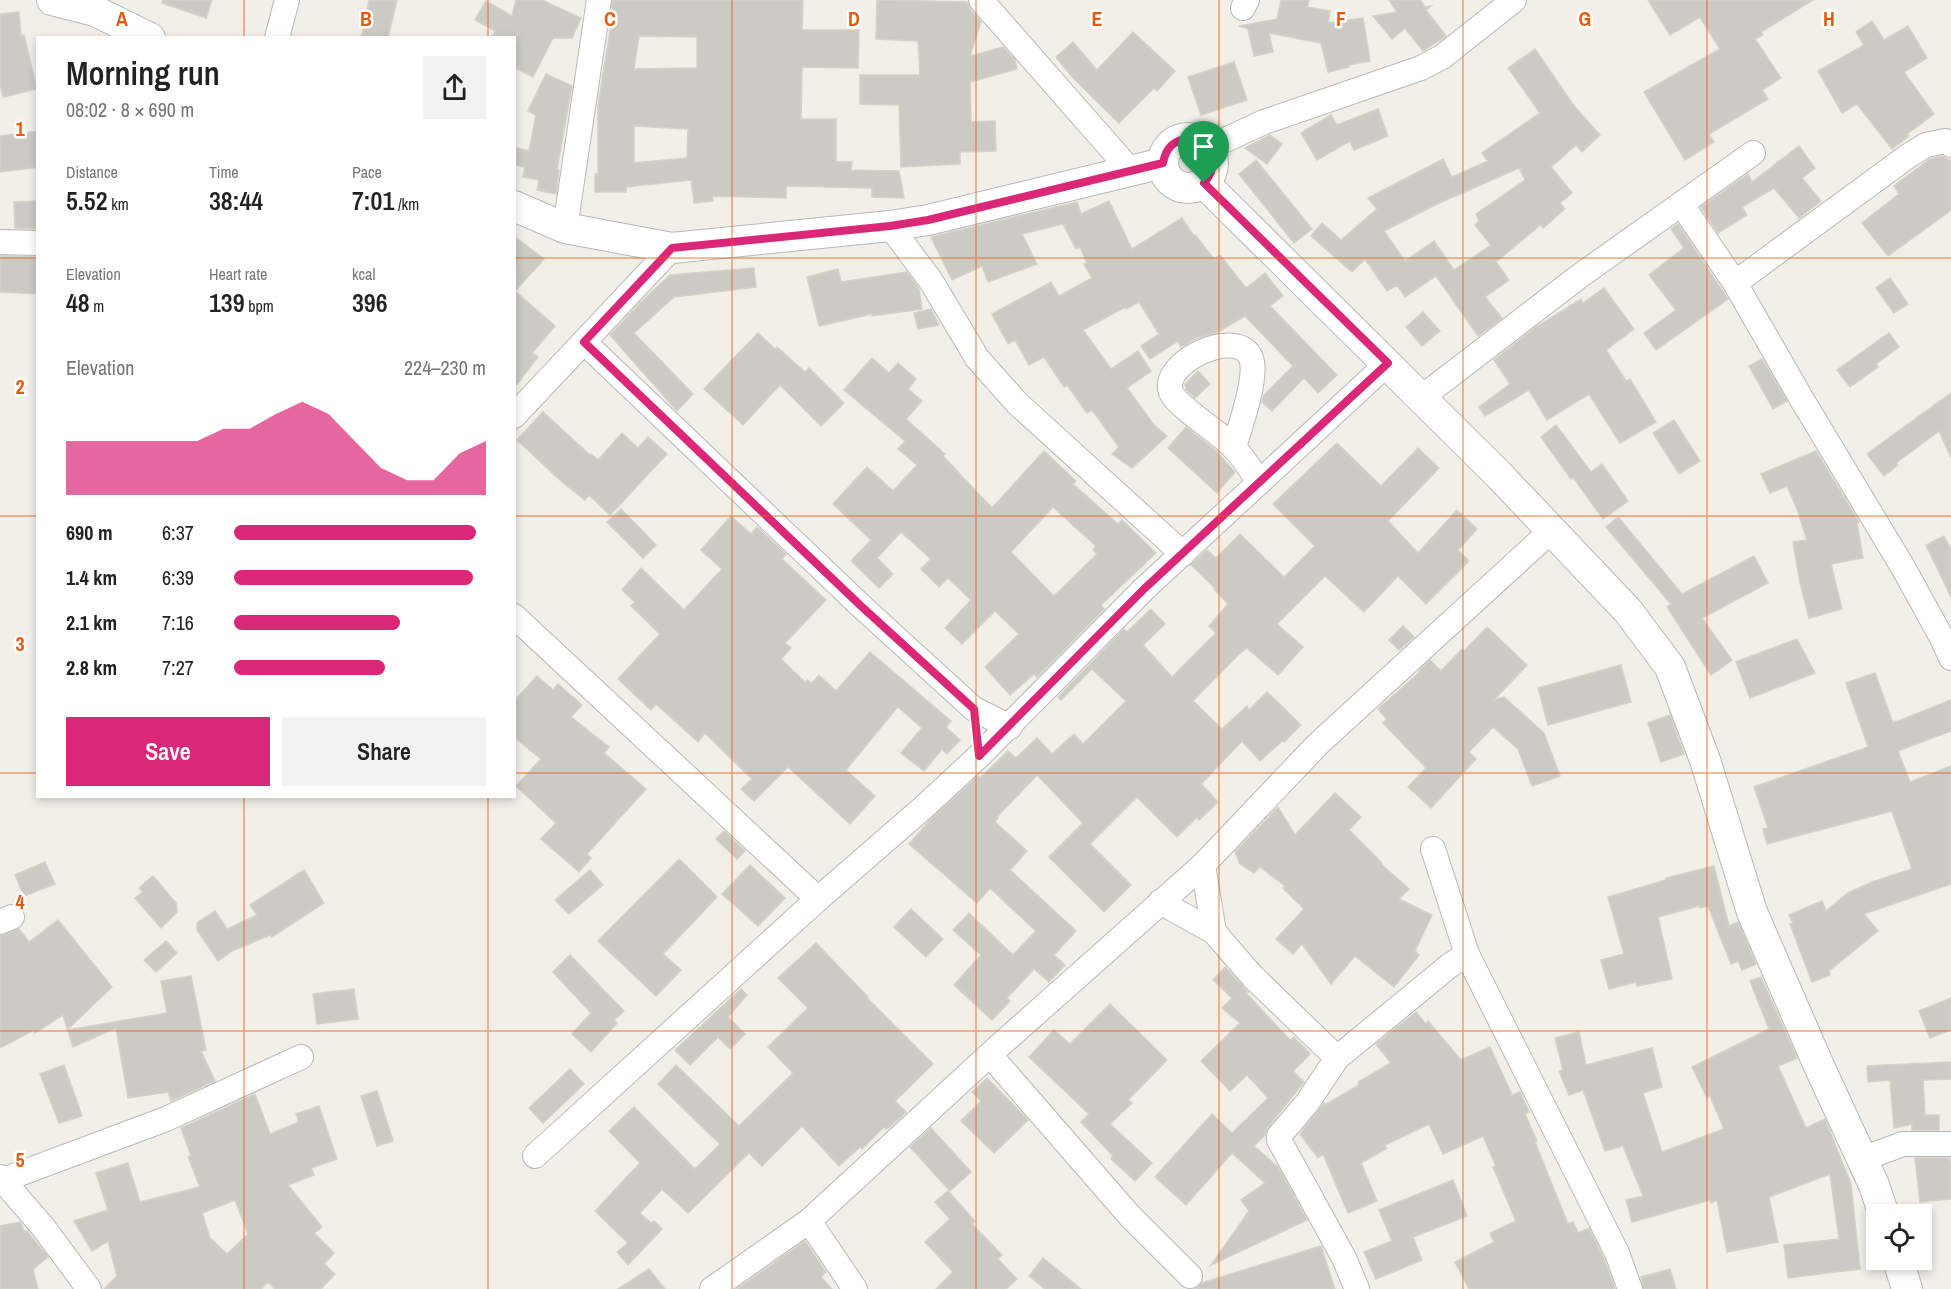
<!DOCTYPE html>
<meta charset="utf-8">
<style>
:root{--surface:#fff;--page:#f2f2f2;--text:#222;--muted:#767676;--accent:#db2777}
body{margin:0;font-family:"Archivo Narrow",sans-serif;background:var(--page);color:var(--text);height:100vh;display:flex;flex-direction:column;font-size:22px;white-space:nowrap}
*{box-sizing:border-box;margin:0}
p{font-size:20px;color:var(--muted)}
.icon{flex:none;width:33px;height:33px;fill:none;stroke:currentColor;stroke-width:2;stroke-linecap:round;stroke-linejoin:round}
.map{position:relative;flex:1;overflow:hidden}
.side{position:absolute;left:36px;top:36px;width:480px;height:762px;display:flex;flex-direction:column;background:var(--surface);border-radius:0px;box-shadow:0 3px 9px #0003}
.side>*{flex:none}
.controls{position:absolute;left:1866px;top:1204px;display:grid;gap:12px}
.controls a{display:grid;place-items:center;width:66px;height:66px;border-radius:0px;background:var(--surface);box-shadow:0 3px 9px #0003;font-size:30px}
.pin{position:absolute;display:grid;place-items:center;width:51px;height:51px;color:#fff;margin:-62px -26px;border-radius:50% 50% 50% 0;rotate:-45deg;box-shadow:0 0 6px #0007}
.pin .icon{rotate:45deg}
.round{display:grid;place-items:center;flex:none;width:63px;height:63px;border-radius:0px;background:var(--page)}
.head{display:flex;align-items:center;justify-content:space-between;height:102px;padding:0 30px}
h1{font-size:33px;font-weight:600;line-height:45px}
.metrics{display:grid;grid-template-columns:repeat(3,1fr);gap:9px;height:102px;padding:6px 30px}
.metrics div{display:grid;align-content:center}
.metrics b{font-size:26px;font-weight:600}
.metrics small{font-size:16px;font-weight:400}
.metrics p{font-size:16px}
.chart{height:168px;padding:12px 30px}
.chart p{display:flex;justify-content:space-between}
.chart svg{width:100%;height:108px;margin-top:6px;fill:var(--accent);opacity:.7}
.cta{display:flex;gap:12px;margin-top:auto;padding:12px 30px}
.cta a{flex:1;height:69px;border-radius:0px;background:var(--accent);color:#fff;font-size:24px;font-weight:600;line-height:69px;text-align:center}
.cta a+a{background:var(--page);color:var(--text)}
ul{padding:0 30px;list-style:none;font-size:20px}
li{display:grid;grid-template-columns:96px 72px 1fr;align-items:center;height:45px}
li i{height:15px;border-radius:8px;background:var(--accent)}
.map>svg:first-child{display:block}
</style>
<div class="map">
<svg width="1951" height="1289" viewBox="0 0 1951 1289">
<rect width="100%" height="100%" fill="#f1efe8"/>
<g fill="#cccac5" stroke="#d6d1c6" stroke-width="1.5" fill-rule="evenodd">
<polygon points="163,0 212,0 206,18 162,3"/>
<polygon points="369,0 397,0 388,38 361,38"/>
<polygon points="516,0 542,0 581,18 572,38 553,38 533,77 514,67 514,38 492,38 495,31 475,20 486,1 512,16"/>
<path d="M613,0H803L802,30H859L858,68L802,67L801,119H836V162H852L851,170L899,171L904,198L872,197V188L786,186V198L712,196L713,201L694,203L691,180L626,187V192H595V174H598V105L610,31ZM639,36L697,37V68L634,69ZM634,126L688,129L687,158L634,163Z"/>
<polygon points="877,0 967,2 970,9 981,22 970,56 1003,47 1015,60 1017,69 970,82 971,122 995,121 996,151 960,152 960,164 901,167 899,105 860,104 860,75 920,75 918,41 876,39"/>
<polygon points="1281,0 1309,0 1307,7 1330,11 1328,23 1363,18 1370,61 1349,65 1349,67 1328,72 1321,43 1269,33 1273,52 1254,56 1248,29 1239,26 1277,19"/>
<polygon points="1389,0 1420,0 1425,7 1431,6 1426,10 1446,36 1423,51 1405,28 1392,39 1373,16 1397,12"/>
<polygon points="1648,0 1813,0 1761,32 1763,35 1755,39 1781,78 1762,90 1768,99 1709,134 1714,142 1685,160 1644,92 1720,49 1700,17 1670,35"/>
<polygon points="19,12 21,36 24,35 37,89 3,97 0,84 0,14"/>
<polygon points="1872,21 1884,40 1908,26 1927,58 1904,72 1934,114 1907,134 1909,136 1892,149 1857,104 1842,113 1818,71 1864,45 1856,32"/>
<polygon points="1133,32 1175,71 1157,91 1154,88 1119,123 1073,78 1056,57 1073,42 1097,70"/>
<path d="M1535,49L1574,106L1600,135L1582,152L1576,145L1551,167L1572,193L1560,203L1565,209L1543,228L1540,225L1496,262L1509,280L1485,297L1502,318L1478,336L1436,276L1405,297L1397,285L1387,291L1365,259L1352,272L1311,236L1322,223L1341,240L1377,209L1368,198L1443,159L1452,177L1488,161L1482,153L1540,113L1508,68ZM1519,168L1525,180L1476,214L1479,221L1475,225L1491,245L1454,270L1434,241L1405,261L1384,231L1437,204Z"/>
<polygon points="1234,62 1247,100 1201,115 1188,77"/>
<polygon points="546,74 572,86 557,169 559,170 556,194 537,190 539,180 523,177 525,167 514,165 514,147 529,151 536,115 528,111"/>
<polygon points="1378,109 1388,136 1354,150 1350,141 1317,160 1301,133 1331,115 1337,125"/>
<polygon points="38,131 38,167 0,172 0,136"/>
<polygon points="1270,135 1282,144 1267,164 1245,148"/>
<polygon points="1799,146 1815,168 1802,178 1821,201 1799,218 1774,188 1742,207 1747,215 1718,233 1701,207 1748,174 1752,182"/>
<polygon points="1942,156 1951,161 1951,210 1888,256 1862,223 1899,194 1894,186 1930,159"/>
<polygon points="1256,160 1312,229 1294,243 1239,174"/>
<polygon points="38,201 38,229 15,228 14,202"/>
<polygon points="1109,201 1132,249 1182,218 1194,236 1195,235 1214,259 1220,255 1246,288 1265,273 1283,296 1270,306 1337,375 1318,393 1304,378 1272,411 1262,402 1264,395 1293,366 1245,316 1216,333 1197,338 1181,347 1178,341 1150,359 1141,346 1159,334 1139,302 1126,309 1125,307 1083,330 1111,369 1138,351 1151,371 1127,388 1154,425 1167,436 1132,468 1112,454 1119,447 1092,410 1087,413 1067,385 1064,387 1044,357 1029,365 1015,340 1008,344 992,314 1051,282 1059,296 1092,278 1084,264 1087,263 1080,247 1076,249 1063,224 1022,234 1037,264 988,282 982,266 952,280 931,237 1077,202 1081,214"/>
<polygon points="1678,224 1728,299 1656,350 1644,333 1676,310 1649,275 1684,248 1671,229"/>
<polygon points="514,236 544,259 515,291 555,326 532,353 538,357 514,388"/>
<polygon points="0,256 38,257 38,294 0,292"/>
<polygon points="754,268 756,287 674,297 634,333 693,394 677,411 610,335 641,302 670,275"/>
<polygon points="838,269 841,282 907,272 919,289 922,309 872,316 872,314 819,326 807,277"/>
<polygon points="1890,278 1908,304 1894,313 1876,288"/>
<polygon points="1604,288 1634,329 1606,350 1626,381 1630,379 1656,422 1620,443 1589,394 1547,420 1529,390 1485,416 1479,407 1510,384 1494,360 1536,327 1581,299 1583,303"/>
<polygon points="931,309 939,325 918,329 914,313"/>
<polygon points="1423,312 1440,331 1422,346 1406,327"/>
<polygon points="758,333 775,349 777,347 805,372 809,368 844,403 821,426 780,385 743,425 704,389"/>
<polygon points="1889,333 1899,347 1876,364 1878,367 1850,387 1837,370"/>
<path d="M872,358L889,373L898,363L916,379L908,389L922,401L906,419L945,454L943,456L992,508L1044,451L1076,481L1073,484L1118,524L1122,520L1156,553L1101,605L1104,609L1037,677L1034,674L1010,695L985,667L1019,634L995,611L962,644L945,628L971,600L948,578L939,587L921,569L931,559L901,532L877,558L893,574L879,588L851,561L871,540L833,504L867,467L893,491L917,465L898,449L905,441L844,390ZM1053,507L1096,546L1093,550L1097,554L1054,596L1011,552Z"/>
<polygon points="1762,359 1787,401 1773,409 1749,366"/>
<polygon points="1198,371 1210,384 1195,398 1186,389 1185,384"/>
<polygon points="1951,393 1951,458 1939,431 1896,463 1898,465 1884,476 1867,454"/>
<polygon points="543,412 590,455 591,454 598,460 622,433 638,448 648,437 667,454 610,515 589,495 585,500 561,481 517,440"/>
<polygon points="1674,420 1700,461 1679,474 1653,433"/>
<polygon points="1556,425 1591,472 1602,464 1628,501 1603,519 1573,477 1571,479 1541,437"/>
<polygon points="1186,427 1216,451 1235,472 1217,493 1168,448"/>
<polygon points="1337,443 1381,486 1418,448 1439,468 1388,521 1418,553 1457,510 1477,529 1458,550 1469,561 1426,604 1398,576 1364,612 1325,576 1277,624 1303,647 1278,675 1247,648 1239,654 1193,701 1222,729 1247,706 1249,710 1267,692 1301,725 1284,742 1282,741 1260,761 1242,741 1201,784 1218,802 1199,820 1197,817 1177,837 1137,797 1090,844 1131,885 1104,912 1049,857 1083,823 1037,775 997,817 998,818 995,822 1027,851 1010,870 1076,931 1054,955 1065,965 1049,982 1034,969 1007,998 1010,1001 992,1020 954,985 981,955 953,930 969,913 1013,955 1036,931 990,888 977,903 909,844 929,821 978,776 980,778 1008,751 1016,758 1037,738 1052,754 1074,734 1083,744 1126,701 1092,669 1061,700 1058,697 1124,629 1127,632 1151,609 1165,624 1143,645 1172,677 1216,633 1209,626 1228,604 1214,589 1215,588 1191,565 1207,550 1216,558 1240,534 1284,577 1315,546 1273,504"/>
<polygon points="1816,451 1859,522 1857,523 1863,558 1831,564 1842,609 1809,618 1800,583 1793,542 1807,540 1797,509 1787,486 1770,493 1761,474"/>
<polygon points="621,509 656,545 643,558 607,522"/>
<polygon points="731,516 751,534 757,527 786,554 782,559 826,600 785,643 791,648 781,659 805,682 807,680 812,683 819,675 836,691 870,652 951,721 946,727 960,740 947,754 942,749 924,771 901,753 922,728 898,707 895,710 846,770 875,796 850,824 788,767 754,801 741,789 752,779 705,733 698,742 656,704 651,710 618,679 660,634 631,606 635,602 622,590 641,568 684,610 722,569 701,550"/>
<polygon points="1618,517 1682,594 1754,556 1768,583 1702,618 1732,660 1711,675 1667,607 1671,604 1606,527"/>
<polygon points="1944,536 1951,549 1951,597 1926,545"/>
<polygon points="1403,626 1414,637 1399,650 1389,640"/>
<polygon points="1487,627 1527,665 1494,700 1504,697 1544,733 1560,776 1532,786 1518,749 1493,727 1469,752 1476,759 1431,808 1408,787 1426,768 1383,723 1387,719 1378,709 1420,672 1419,671 1430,660 1441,671 1462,649 1464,651"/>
<polygon points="1797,639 1815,673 1750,698 1736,662"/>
<polygon points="1621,665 1631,702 1548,725 1538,688"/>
<polygon points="1875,673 1893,723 1951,700 1951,731 1898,751 1910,782 1951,766 1951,884 1864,914 1878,931 1829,971 1830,975 1812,982 1790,924 1793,923 1789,915 1822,901 1826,911 1848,893 1872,882 1912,869 1892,811 1767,844 1763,829 1768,828 1754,787 1868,747 1846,683"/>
<polygon points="537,676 553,690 558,684 582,705 571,717 609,747 604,753 646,789 587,854 591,858 579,872 541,839 556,823 516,786 541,759 514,737 514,701"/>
<polygon points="1670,715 1684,754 1661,762 1648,723"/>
<polygon points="1335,793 1361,817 1349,830 1382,863 1381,864 1409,889 1399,899 1432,915 1415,951 1419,955 1394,987 1355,956 1331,984 1302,944 1293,954 1276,939 1304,909 1283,888 1285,886 1260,867 1254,873 1240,864 1235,852 1278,807 1295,835"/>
<polygon points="724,831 745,851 737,859 716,839"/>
<polygon points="679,859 717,897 663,954 681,970 656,996 598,941"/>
<polygon points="45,862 55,884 24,896 15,875"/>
<polygon points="750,865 785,898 758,926 722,894"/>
<polygon points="1714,866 1729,926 1738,922 1756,964 1742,970 1738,961 1731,964 1708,906 1700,908 1699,906 1658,917 1672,979 1637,986 1636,982 1609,989 1601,960 1624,954 1608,897 1666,880 1666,878"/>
<polygon points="304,870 324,903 272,937 270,935 232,951 218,961 197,930 197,923 215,911 227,929 257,915 250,905"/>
<polygon points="590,870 603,885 569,914 555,900"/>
<polygon points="153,876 176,903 177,912 161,928 135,898 143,892 139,888"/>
<polygon points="911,909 943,939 926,957 894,927"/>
<polygon points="58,920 112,987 67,1030 167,1013 161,981 191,976 206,1050 201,1051 215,1081 171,1101 168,1092 128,1098 116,1028 73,1047 63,1015 35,1033 34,1030 0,1048 0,936 19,929 29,942"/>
<polygon points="166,941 177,953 156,972 144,960"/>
<polygon points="816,943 868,997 867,998 933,1064 895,1101 906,1112 891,1126 886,1129 884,1127 862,1149 860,1147 839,1166 802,1126 762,1166 749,1153 688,1213 662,1189 640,1213 651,1223 654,1221 662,1229 628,1265 617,1252 628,1243 595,1211 640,1163 609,1131 634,1107 695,1169 720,1144 658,1084 676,1065 739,1126 793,1073 768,1047 808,1008 778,978"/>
<polygon points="570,955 624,1011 614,1020 617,1023 591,1052 572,1034 591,1013 553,972"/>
<polygon points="1225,967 1248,992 1246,993 1290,1040 1294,1037 1310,1054 1293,1071 1304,1082 1268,1127 1265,1135 1254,1146 1278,1167 1307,1220 1211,1265 1249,1211 1241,1200 1265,1183 1232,1153 1186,1205 1155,1177 1212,1114 1232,1133 1268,1098 1247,1075 1230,1091 1201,1061 1240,1023 1222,1008 1232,998 1213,980"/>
<polygon points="1761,977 1797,1058 1778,1066 1806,1128 1825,1119 1851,1184 1860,1269 1788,1278 1784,1245 1839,1239 1830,1174 1769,1197 1778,1242 1727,1252 1717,1200 1711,1203 1710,1200 1632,1222 1626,1200 1643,1196 1623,1146 1605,1151 1583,1090 1569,1095 1559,1071 1563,1070 1555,1038 1579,1032 1586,1065 1652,1048 1662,1087 1643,1093 1662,1152 1724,1129 1710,1096 1707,1098 1692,1067 1769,1029 1750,981"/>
<polygon points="354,989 358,1019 317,1024 313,994"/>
<polygon points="741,989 747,995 728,1017 745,1034 730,1049 718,1037 690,1065 675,1050"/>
<polygon points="1951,998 1951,1030 1930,1038 1919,1011"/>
<polygon points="1110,1004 1167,1060 1128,1100 1132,1103 1110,1124 1152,1163 1135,1181 1111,1159 1113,1156 1081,1122 1089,1114 1029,1057 1054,1030 1070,1044"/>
<polygon points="1416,1012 1426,1024 1428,1021 1461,1060 1490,1047 1512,1095 1520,1092 1529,1112 1525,1114 1537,1141 1535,1142 1568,1224 1573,1222 1578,1233 1589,1228 1604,1259 1615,1289 1469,1289 1455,1262 1494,1242 1490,1233 1516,1221 1493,1167 1496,1166 1483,1136 1443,1154 1429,1124 1385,1145 1387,1148 1361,1163 1377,1201 1348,1213 1323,1154 1318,1158 1300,1134 1324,1103 1325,1105 1359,1085 1358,1082 1391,1063 1376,1044"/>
<polygon points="1951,1062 1951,1079 1923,1080 1925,1115 1939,1115 1939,1130 1912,1130 1912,1124 1894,1128 1890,1080 1868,1082 1867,1066"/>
<polygon points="64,1065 82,1116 59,1123 40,1074"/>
<polygon points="570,1069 584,1084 543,1123 529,1108"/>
<polygon points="987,1078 1028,1120 994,1153 961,1121 981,1101 972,1092"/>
<polygon points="377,1091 393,1141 377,1146 361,1096"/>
<path d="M255,1094L270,1134L299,1122L296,1114L319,1106L337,1159L311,1168L314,1175L288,1185L322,1227L314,1233L334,1253L324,1264L335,1274L321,1289H275L268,1282L261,1289H104L117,1276L108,1241L92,1251L74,1221L108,1210L96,1173L128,1163L140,1202L200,1187L188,1157L191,1156L181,1128ZM235,1200L248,1234L227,1254L210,1238L202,1213Z"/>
<polygon points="931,1128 971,1172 950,1191 910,1147"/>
<polygon points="1915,1158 1950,1158 1951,1199 1920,1202"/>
<polygon points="1453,1180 1467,1216 1413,1237 1422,1260 1376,1279 1364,1252 1392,1241 1379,1210"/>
<polygon points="948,1191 975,1221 972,1224 1002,1255 998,1259 1017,1279 1006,1289 936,1289 953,1272 925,1242 950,1219 935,1202"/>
<polygon points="20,1222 25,1232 27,1231 48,1257 33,1269 38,1289 0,1289 0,1226"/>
<polygon points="805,1241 826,1272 821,1277 832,1289 737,1289"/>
<polygon points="1321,1246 1335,1289 1195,1289 1202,1283"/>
<polygon points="1043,1258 1081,1289 1045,1289 1029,1276"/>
<polygon points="649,1269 665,1289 618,1289"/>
<polygon points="1670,1269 1676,1289 1644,1289 1641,1277"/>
</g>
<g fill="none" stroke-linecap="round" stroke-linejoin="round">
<defs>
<g id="minor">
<polyline points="981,0 1130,170"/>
<polyline points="1243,8 1247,0"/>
<polyline points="277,38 287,0"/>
<polyline points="1208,148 1264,122 1421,68 1442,57 1514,0"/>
<polyline points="1682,205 1735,283 1801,398 1904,569 1943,640 1951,658"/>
<polyline points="890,226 931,281 977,358 1017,403 1183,554"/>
<polyline points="565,228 599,0"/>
<polyline points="0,242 38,243"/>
<polyline points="1735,283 1908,156 1926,145 1945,141 1951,145"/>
<polyline points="584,342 861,606 974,709 1010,727"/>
<polyline points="1422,397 1581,275 1753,153"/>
<polyline points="514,416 672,248"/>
<path d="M1234,447C1240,427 1258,377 1251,358C1238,326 1160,362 1171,392C1176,406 1219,432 1232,446C1243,456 1251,470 1259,483"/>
<polyline points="514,616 818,899"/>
<polyline points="1433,849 1467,954 1617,1253 1630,1289"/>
<polyline points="1203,865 1214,932"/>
<polyline points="1160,902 1214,932 1253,977 1337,1058"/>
<polyline points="0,922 12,917"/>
<polyline points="990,1055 1129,1215 1190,1276"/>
<polyline points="535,1156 818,899 924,807 979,756 1144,589 1388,363"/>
<polyline points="1862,1159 1903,1144 1951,1144"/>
<polyline points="0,1177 43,1227 89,1289"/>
<polyline points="3,1180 166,1119 301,1057"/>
<polyline points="809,1221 998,1047 1203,865 1318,744 1552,530"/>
<polyline points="712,1289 809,1221 855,1289"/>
<polyline points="1357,1289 1344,1258 1279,1140 1279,1136 1307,1103 1337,1058 1449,966 1467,954"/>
</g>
<g id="tertiary">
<polyline points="52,0 95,11 150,38"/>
<circle cx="1188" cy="163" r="25"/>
<polyline points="1204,183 1499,475 1628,611 1670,667 1705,760 1752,912 1819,1066 1874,1185 1884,1215"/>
<polyline points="514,206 565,228 672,248 890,226 928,220 1163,163"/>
<polyline points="1898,1260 1907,1289"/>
</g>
</defs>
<use href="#minor" stroke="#b5b8bc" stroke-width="26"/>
<use href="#tertiary" stroke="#b5b8bc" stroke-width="32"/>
<use href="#minor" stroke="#fff" stroke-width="24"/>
<use href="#tertiary" stroke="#fff" stroke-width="30"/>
</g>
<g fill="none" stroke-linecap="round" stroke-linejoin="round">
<defs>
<path id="route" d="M1190,138C1214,145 1220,164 1204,183L1388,363L1144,589L979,756L974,709L861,606L584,342L672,248L890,226L928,220L1163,163C1166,147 1174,140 1190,138Z"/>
</defs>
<use href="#route" stroke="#fff" stroke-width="12"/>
<use href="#route" stroke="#db2777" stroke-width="8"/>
</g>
<path fill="none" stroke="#e8590c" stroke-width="1.5" stroke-opacity="0.55" d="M244,0V38M488,0V38M732,0V1289M976,0V1289M1219,0V1289M1463,0V1289M1707,0V1289M0,258H38M514,258H1951M0,516H38M514,516H1951M0,773H38M514,773H1951M244,796V1289M488,796V1289M0,1031H1951"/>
<g font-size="20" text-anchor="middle" font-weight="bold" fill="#e8590c" stroke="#fff" stroke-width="5" stroke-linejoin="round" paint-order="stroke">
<text x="122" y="26">A</text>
<text x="366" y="26">B</text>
<text x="610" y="26">C</text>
<text x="854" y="26">D</text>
<text x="1097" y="26">E</text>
<text x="1341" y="26">F</text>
<text x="1585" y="26">G</text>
<text x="1829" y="26">H</text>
<text x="20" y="136">1</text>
<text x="20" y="394">2</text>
<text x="20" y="651">3</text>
<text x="20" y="909">4</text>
<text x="20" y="1167">5</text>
</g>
</svg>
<div class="controls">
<a><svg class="icon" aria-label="locate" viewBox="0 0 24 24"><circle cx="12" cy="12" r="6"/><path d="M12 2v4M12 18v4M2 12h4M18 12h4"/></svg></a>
</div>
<div class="pin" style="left:1204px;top:183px;background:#1e9e55"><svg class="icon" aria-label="arrive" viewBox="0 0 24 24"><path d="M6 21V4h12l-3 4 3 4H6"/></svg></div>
<section class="side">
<div class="head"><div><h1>Morning run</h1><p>08:02 · 8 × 690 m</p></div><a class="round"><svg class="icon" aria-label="share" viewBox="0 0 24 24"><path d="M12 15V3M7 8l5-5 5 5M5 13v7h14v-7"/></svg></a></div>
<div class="metrics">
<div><p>Distance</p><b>5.52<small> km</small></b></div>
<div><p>Time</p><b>38:44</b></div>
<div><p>Pace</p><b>7:01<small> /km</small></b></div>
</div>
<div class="metrics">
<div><p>Elevation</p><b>48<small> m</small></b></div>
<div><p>Heart rate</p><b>139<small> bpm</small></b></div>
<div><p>kcal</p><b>396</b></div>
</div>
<div class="chart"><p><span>Elevation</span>224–230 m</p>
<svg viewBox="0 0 160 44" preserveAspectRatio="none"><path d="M0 44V22L10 22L20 22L30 22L40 22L50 22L60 17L70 17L80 11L90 6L100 11L110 22L120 33L130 38L140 38L150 27L160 22V44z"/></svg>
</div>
<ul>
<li><b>690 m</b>6:37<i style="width:96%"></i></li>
<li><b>1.4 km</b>6:39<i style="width:95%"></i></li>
<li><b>2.1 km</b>7:16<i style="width:66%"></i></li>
<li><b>2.8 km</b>7:27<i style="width:60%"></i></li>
</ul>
<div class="cta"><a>Save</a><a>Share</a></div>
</section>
</div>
